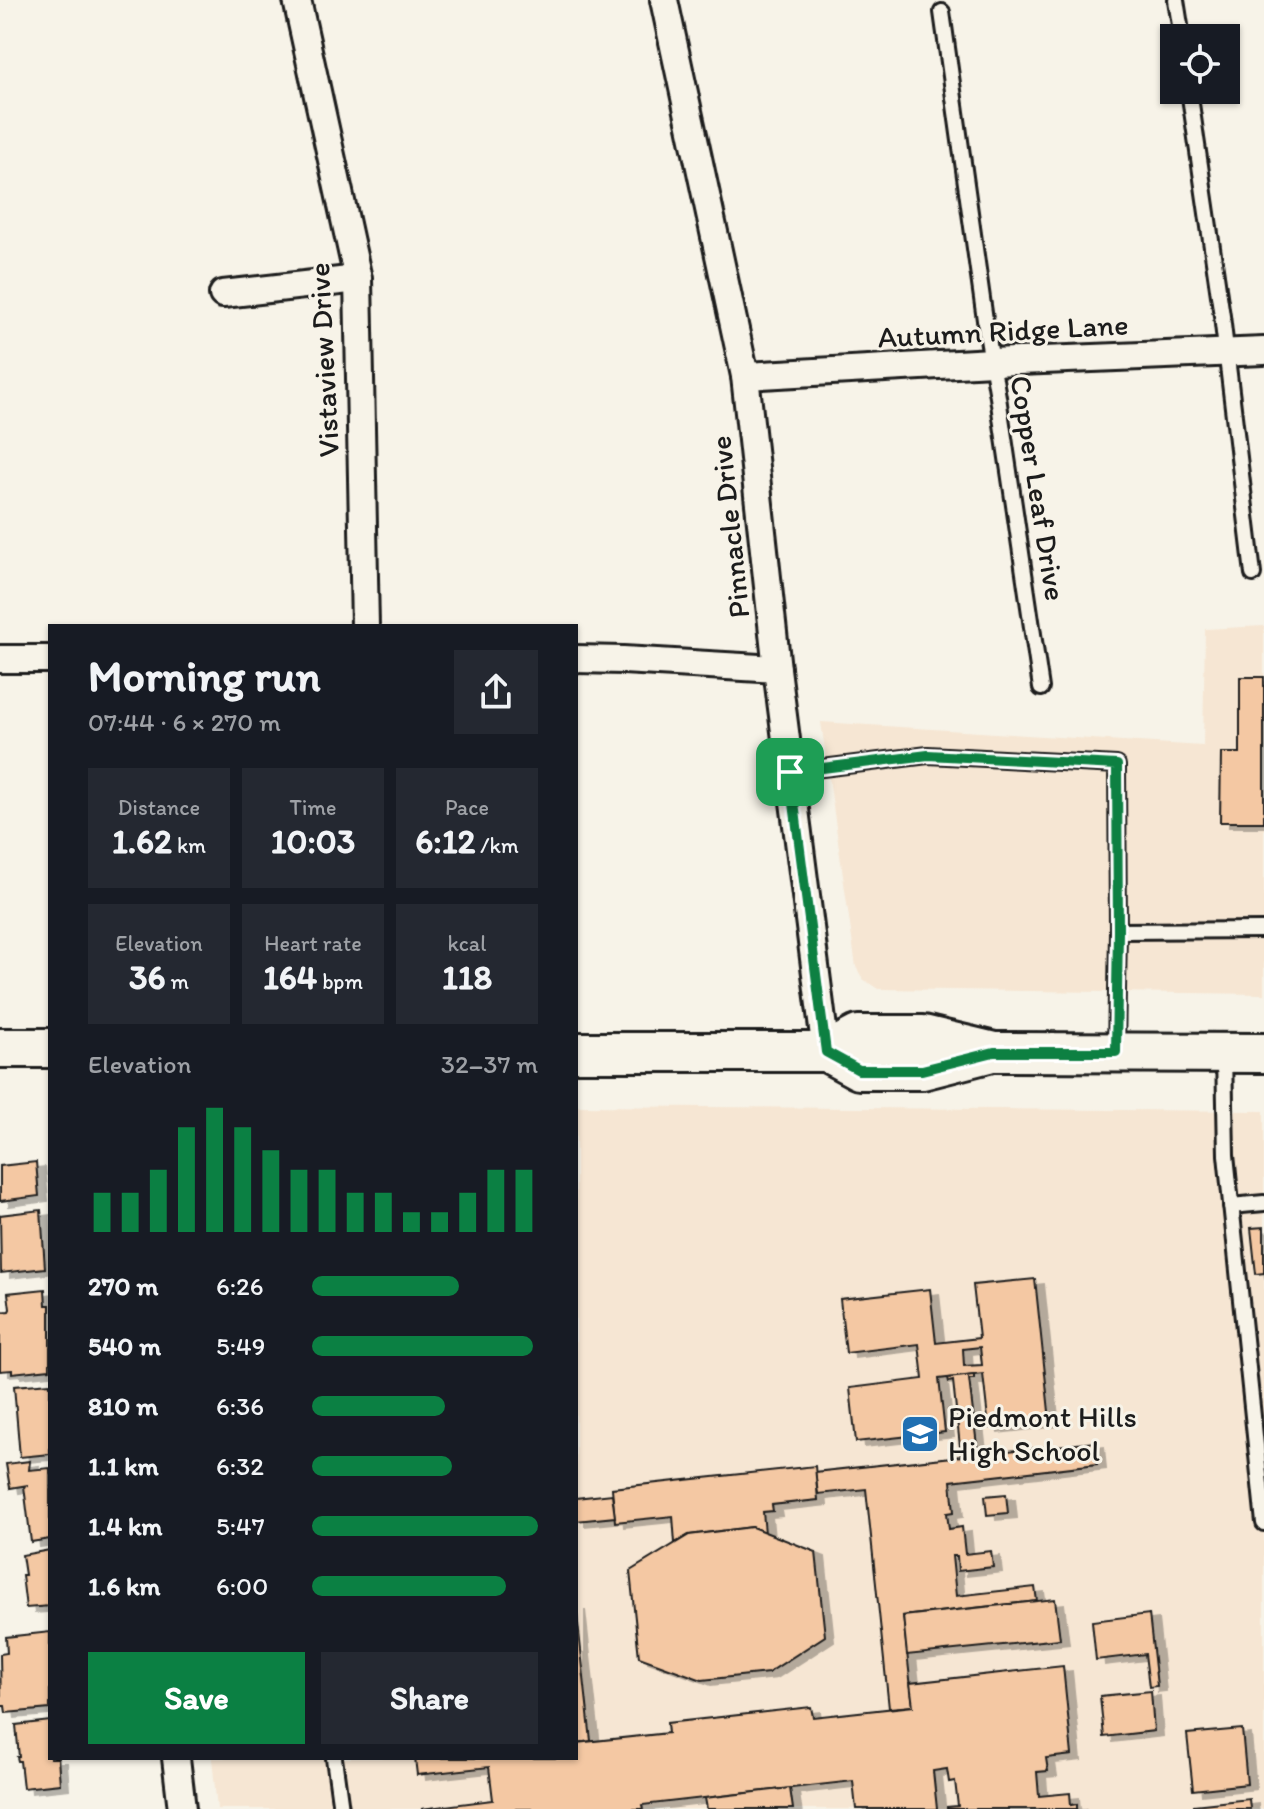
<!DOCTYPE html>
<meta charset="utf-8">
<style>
:root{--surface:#171b24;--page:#242831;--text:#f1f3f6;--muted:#9ea1a6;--accent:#0b8043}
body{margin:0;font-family:Itim,sans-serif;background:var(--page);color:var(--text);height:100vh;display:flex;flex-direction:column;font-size:30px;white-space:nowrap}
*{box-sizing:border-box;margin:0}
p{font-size:26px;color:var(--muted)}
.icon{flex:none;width:44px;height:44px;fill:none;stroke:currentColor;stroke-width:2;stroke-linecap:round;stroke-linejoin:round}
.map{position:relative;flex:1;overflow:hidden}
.drawer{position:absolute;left:48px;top:624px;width:530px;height:1136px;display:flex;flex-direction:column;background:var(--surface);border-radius:0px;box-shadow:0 2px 6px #0004}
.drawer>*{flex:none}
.fabs{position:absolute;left:1160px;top:24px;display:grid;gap:16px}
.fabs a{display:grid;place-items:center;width:80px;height:80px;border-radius:0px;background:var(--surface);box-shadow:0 2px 6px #0004;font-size:40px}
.pin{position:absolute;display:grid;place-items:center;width:68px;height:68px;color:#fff;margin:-34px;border-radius:16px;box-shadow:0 4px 12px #0006}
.round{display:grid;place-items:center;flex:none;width:84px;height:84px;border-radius:0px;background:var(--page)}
.headline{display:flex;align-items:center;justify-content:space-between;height:136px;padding:0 40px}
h1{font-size:44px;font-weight:700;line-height:60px}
.metrics{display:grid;grid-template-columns:repeat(3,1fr);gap:12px;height:136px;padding:8px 40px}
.metrics div{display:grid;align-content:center;border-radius:0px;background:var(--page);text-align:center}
.metrics b{font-size:34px;font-weight:700}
.metrics small{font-size:22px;font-weight:400}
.metrics p{font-size:22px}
.chart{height:224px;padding:16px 40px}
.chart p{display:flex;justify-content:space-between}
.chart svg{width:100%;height:144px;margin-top:8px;stroke:var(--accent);stroke-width:6}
.primary-button{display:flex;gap:16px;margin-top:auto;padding:16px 40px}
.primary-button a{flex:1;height:92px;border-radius:0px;background:var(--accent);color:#fff;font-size:32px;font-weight:700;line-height:92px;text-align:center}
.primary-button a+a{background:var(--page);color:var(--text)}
ul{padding:0 40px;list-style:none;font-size:26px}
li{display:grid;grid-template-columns:128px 96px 1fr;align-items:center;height:60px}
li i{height:20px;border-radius:10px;background:var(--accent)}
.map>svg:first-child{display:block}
</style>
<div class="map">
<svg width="1264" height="1809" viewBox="0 0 1264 1809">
<defs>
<filter id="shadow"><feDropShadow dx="9" dy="5" stdDeviation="0" flood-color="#0004"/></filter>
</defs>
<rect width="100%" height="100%" fill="#f7f3e8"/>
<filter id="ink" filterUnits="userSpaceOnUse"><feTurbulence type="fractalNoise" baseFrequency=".0125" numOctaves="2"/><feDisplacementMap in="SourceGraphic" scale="16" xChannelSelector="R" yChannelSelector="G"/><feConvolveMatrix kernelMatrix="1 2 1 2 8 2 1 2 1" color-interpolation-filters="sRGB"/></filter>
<g filter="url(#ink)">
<g fill="#f6e6d3">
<polygon points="1264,626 1264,994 878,989 863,979 856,967 821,722 1203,746 1205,629"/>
<polygon points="576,1106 1264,1111 1264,1809 217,1809 212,1758 576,1758"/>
</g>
<g fill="#f4c8a3" stroke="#1c1c1c" stroke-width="2" fill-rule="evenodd" filter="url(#shadow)">
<polygon points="1240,677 1264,677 1264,822 1220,822 1221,753 1240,753"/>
<polygon points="36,1162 39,1196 0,1201 0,1166"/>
<polygon points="41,1210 45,1268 1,1273 0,1215"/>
<polygon points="1264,1227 1264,1273 1256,1274 1251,1228"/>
<path d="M1035,1279L1050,1421L989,1428L983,1374L974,1375L939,1379L945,1432L856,1442L850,1388L923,1379L919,1344L846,1353L840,1299L930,1289L936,1343L979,1338L973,1285ZM980,1347L982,1365L964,1366L963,1349Z"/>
<polygon points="45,1289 46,1305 50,1305 50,1369 12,1373 12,1370 0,1371 0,1312 9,1311 10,1309 8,1293"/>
<polygon points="974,1375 974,1379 969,1379 978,1454 1095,1442 1097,1464 951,1481 954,1512 947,1513 949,1529 962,1527 965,1554 991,1551 993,1567 958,1571 957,1556 952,1556 956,1596 1035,1587 1037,1601 903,1616 913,1706 889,1708 866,1489 818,1494 815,1472 961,1456 953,1381 949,1382 948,1378"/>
<polygon points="50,1383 50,1454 20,1457 14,1386"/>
<polygon points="30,1461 29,1470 50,1468 50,1539 31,1542 24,1486 28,1485 10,1488 6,1464"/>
<polygon points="815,1466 818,1500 772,1505 773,1511 763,1512 765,1533 752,1527 689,1535 675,1543 673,1516 615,1522 612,1488"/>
<polygon points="612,1494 615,1517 576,1521 576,1498"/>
<polygon points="1006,1494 1008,1513 987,1515 985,1496"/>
<polygon points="752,1527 816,1552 825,1636 768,1673 702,1680 639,1657 630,1571 689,1535"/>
<polygon points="50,1550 50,1606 26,1608 22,1575 25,1575 22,1555"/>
<polygon points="1055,1599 1060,1639 907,1655 903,1616"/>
<polygon points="576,1605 591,1741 576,1743"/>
<polygon points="1149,1614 1157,1686 1149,1687 1145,1654 1096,1660 1092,1621"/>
<polygon points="50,1632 50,1709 6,1713 5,1706 1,1706 0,1654 7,1653 6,1637"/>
<polygon points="1063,1666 1072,1755 1046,1758 1048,1771 1037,1772 1039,1796 1070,1793 1071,1805 1077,1804 1077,1809 947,1809 947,1807 958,1806 955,1781 949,1782 947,1769 933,1771 937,1809 856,1809 853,1781 642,1805 643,1809 421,1809 493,1800 489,1767 417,1775 415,1758 576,1758 576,1743 668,1733 667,1723 811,1707 813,1717 913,1706 910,1683"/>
<polygon points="1151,1691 1154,1731 1104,1737 1100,1696"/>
<polygon points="50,1721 50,1758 58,1758 60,1784 23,1788 20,1761 18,1761 17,1757 19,1757 16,1725"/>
<polygon points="1242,1729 1247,1784 1193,1790 1187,1734"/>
<polygon points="790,1788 793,1809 707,1809 705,1798"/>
<polygon points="1249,1799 1250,1809 1194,1809 1194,1805"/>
</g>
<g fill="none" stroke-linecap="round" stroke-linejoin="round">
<defs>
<g id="service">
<polyline points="1176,0 1182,38"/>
<polyline points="942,12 986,327 998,397 1041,688"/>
<polyline points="1189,90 1222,316 1253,574"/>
<polyline points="790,772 928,755 1117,765 1118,931 1116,1051"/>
<polyline points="1118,931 1264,930"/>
<polyline points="1224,1053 1226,1155 1264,1523"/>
<polyline points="1231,1206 1264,1203"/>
<polyline points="334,1758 341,1809"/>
</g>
<g id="minor">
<polyline points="297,0 358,279 365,626"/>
<polyline points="664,0 745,376 777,669 826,1052"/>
<polyline points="223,294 358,279"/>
<polyline points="745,376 992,362 1264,351"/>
<polyline points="0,659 50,659"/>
<polyline points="576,659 623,660 777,669"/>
<polyline points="176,1758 182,1809"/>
</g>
<g id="secondary">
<polyline points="0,1048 50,1048"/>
<polyline points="576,1052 826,1052 858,1035 923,1035 994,1052 1264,1053"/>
<polyline points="826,1052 859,1070 922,1070 988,1053"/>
</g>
</defs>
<use href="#service" stroke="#1c1c1c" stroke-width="20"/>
<use href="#minor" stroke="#1c1c1c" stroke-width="32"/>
<use href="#secondary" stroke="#1c1c1c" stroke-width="44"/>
<use href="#service" stroke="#f7f3e8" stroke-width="14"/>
<use href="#minor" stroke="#f7f3e8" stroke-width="26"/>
<use href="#secondary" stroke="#f7f3e8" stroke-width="38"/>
</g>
</g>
<g fill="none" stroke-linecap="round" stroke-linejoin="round" filter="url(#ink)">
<defs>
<polygon id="route" points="928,755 1117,765 1118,931 1116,1052 994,1052 922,1070 859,1070 826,1052 790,772"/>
</defs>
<use href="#route" stroke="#fff" stroke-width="16"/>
<use href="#route" stroke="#0b8043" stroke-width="10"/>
</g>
<defs>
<symbol id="school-square" viewBox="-11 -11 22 22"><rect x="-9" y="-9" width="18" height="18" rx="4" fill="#1f6fb2" stroke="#f7f3e8"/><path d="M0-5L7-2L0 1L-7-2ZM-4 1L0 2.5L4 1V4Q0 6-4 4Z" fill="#fff"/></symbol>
</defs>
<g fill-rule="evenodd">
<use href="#school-square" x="898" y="1412" width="44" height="44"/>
</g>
<g text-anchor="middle" stroke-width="6" stroke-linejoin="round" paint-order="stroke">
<g font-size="30" fill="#1c1c1c" stroke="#f7f3e8">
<text transform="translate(1003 331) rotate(-3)" y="10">Autumn Ridge Lane</text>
<text transform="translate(324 360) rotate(-93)" y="10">Vistaview Drive</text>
<text transform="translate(1038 488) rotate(81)" y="10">Copper Leaf Drive</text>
<text transform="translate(730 527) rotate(-96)" y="10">Pinnacle Drive</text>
</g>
<g font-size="30" fill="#1c1c1c" stroke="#f7f3e8" text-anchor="start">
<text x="948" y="1427">Piedmont Hills<tspan x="948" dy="34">High School</tspan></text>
</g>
</g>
</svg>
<div class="fabs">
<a><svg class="icon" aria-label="locate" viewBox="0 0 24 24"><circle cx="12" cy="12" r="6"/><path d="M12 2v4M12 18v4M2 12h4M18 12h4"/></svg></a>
</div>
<div class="pin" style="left:790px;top:772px;background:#1e9e55"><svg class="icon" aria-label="arrive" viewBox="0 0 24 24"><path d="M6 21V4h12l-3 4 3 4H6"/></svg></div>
<section class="drawer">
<div class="headline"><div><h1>Morning run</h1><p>07:44 · 6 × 270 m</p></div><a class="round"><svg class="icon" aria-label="share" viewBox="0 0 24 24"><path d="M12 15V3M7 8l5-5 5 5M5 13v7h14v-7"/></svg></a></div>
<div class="metrics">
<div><p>Distance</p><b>1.62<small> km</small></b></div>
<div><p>Time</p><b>10:03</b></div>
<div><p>Pace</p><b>6:12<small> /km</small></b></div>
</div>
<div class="metrics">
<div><p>Elevation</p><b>36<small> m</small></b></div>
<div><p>Heart rate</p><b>164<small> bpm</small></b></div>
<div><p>kcal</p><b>118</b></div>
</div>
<div class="chart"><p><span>Elevation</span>32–37 m</p>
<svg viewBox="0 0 160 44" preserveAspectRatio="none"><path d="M5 44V32M15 44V32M25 44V25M35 44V12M45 44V6M55 44V12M65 44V19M75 44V25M85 44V25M95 44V32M105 44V32M115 44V38M125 44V38M135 44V32M145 44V25M155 44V25"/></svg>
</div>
<ul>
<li><b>270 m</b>6:26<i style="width:65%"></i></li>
<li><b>540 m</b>5:49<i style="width:98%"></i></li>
<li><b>810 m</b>6:36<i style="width:59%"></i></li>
<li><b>1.1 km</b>6:32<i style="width:62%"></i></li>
<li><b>1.4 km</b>5:47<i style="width:100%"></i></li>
<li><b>1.6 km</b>6:00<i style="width:86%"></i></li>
</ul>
<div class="primary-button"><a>Save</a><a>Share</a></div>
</section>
</div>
